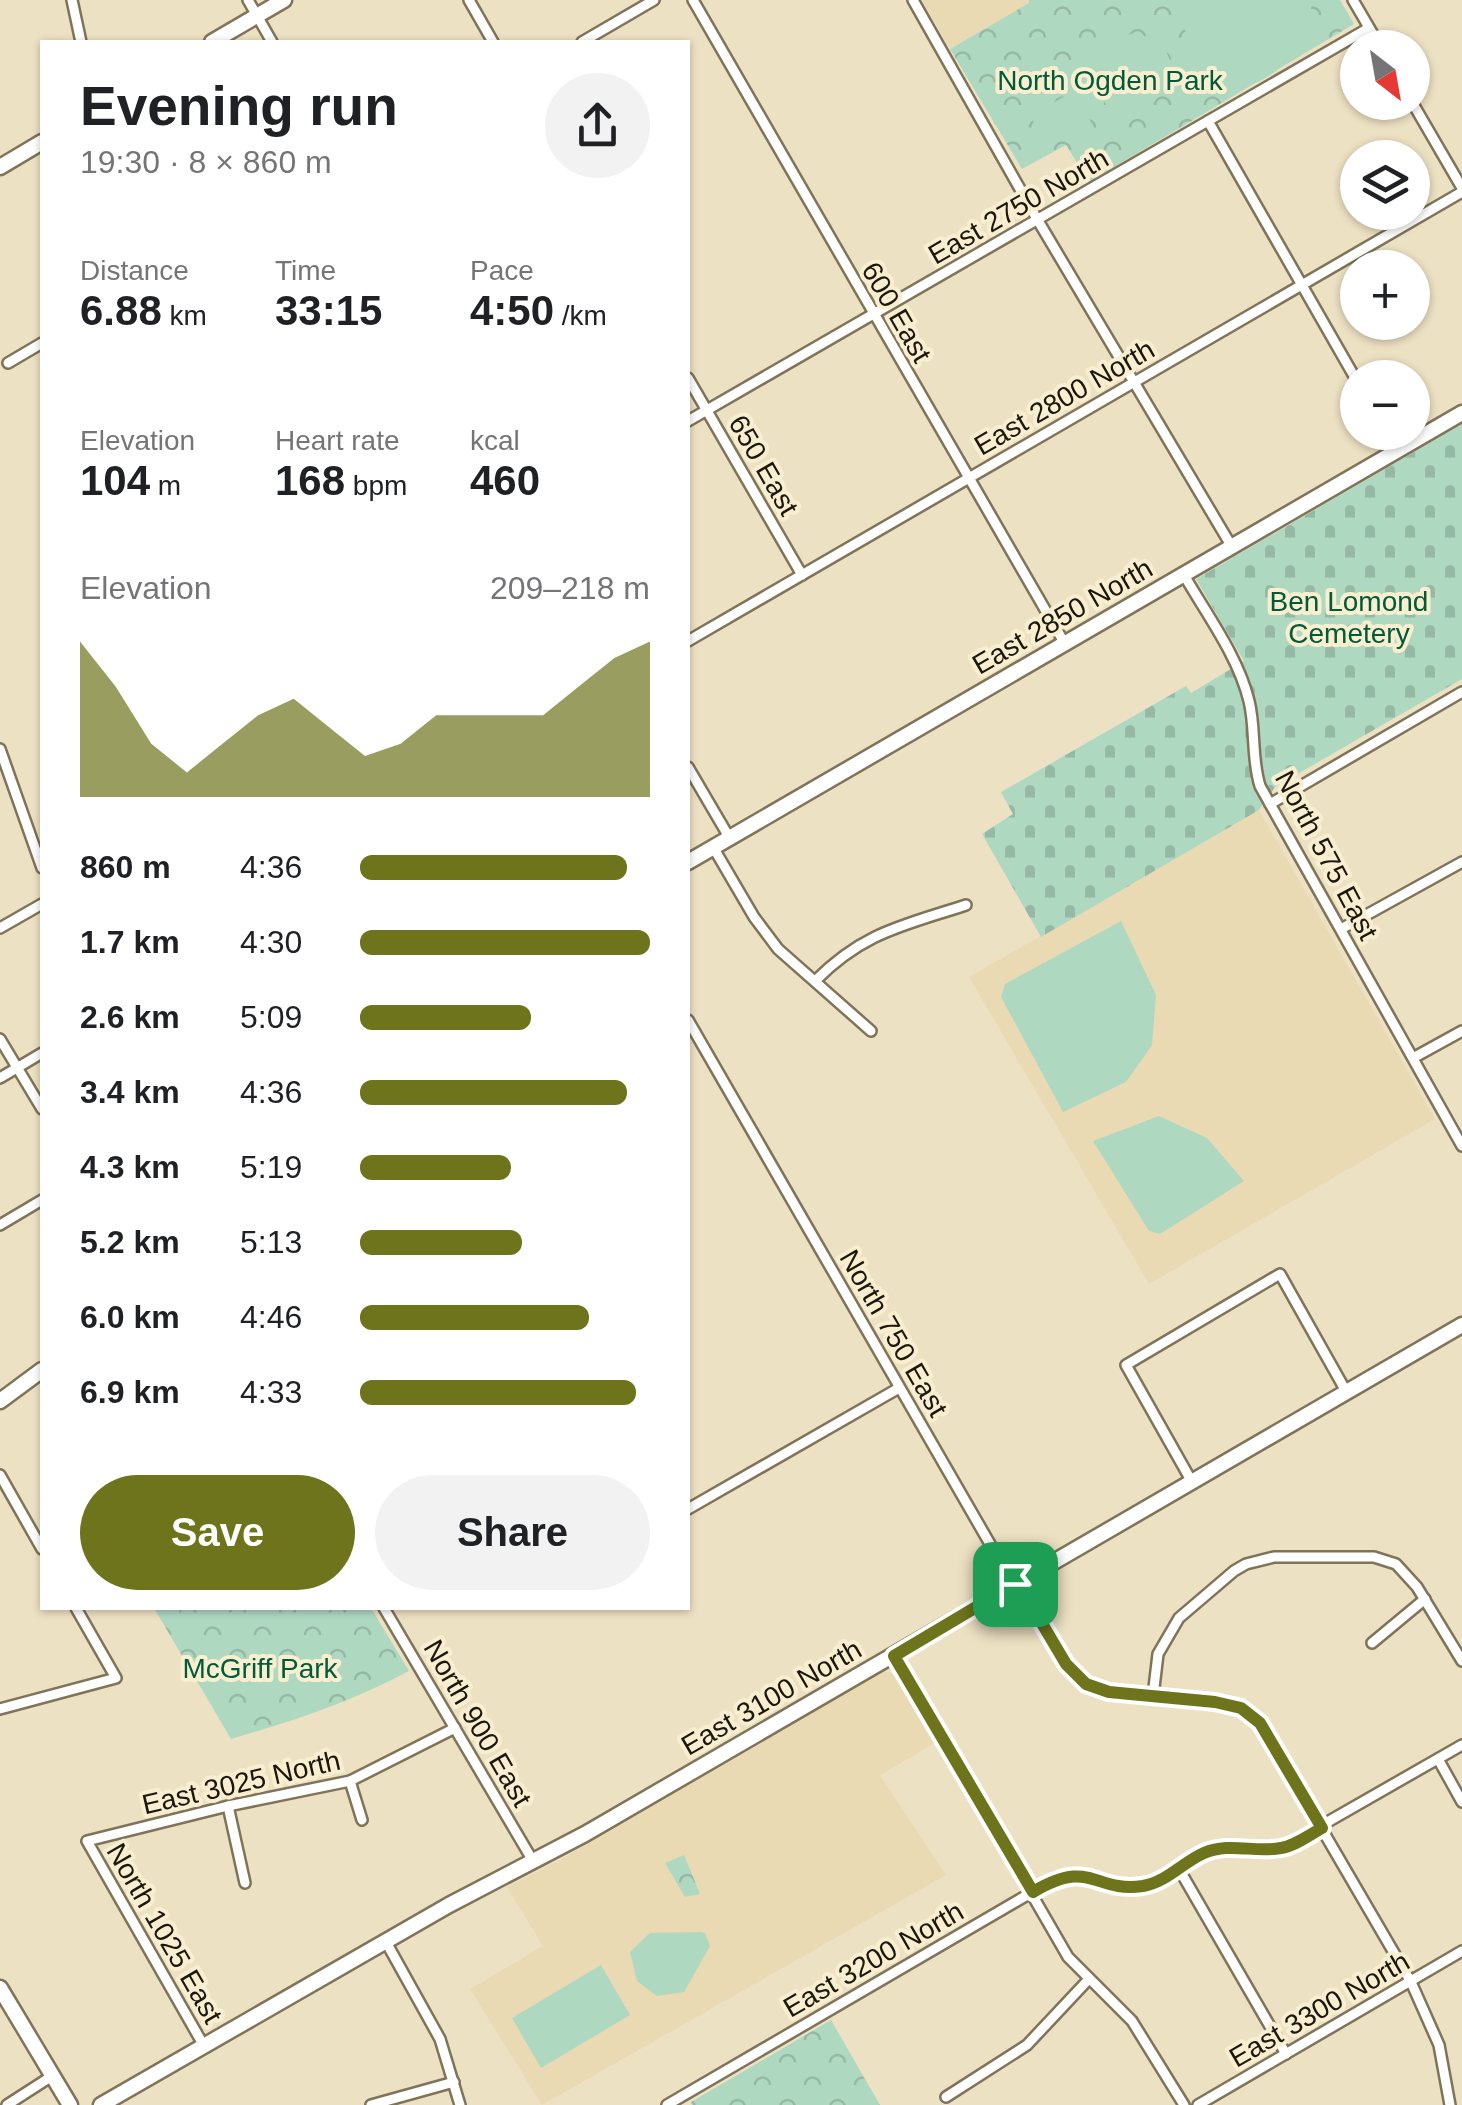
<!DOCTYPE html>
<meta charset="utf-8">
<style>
:root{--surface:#fff;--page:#f2f2f2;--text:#202124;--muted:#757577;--accent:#6e741c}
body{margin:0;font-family:Arial,sans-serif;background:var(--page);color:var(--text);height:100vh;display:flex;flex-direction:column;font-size:38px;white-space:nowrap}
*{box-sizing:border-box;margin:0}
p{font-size:32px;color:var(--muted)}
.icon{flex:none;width:55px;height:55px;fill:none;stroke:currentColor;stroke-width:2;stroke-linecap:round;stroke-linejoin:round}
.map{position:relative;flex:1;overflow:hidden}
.details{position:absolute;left:40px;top:40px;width:650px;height:1570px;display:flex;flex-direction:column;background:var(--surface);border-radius:0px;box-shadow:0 2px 8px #0004}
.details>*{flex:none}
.needle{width:65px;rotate:149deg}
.controls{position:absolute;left:1340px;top:30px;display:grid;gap:20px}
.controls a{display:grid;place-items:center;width:90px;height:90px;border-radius:50%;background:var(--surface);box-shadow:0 2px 8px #0004;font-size:50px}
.pin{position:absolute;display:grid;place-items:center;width:85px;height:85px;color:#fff;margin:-42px;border-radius:20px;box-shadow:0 5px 15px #0006}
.round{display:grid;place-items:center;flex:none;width:105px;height:105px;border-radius:52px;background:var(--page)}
.summary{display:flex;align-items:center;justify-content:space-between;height:170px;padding:0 40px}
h1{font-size:55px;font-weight:800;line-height:75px}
.figures{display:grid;grid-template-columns:repeat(3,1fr);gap:15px;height:170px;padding:10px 40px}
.figures div{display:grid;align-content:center}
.figures b{font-size:42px;font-weight:800}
.figures small{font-size:28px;font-weight:400}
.figures p{font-size:28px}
.chart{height:280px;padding:20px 40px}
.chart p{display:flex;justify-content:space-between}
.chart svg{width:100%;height:180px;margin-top:10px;fill:var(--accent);opacity:.7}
.primary-button{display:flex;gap:20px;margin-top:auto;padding:20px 40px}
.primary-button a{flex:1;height:115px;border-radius:60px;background:var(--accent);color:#fff;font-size:40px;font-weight:800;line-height:115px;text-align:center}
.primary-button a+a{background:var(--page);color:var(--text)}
ul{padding:0 40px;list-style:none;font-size:32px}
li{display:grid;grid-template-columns:160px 120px 1fr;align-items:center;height:75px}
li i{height:25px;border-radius:12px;background:var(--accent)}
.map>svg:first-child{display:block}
</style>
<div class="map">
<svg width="1462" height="2105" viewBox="0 0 1462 2105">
<defs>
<pattern id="cemetery-stones" width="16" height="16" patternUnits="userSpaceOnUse" patternTransform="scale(2.5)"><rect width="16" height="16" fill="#afd8c1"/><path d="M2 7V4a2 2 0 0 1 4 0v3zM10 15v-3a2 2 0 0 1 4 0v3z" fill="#96b9a5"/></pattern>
<pattern id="park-crowns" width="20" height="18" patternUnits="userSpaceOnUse" patternTransform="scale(2.5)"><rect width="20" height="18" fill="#afd8c1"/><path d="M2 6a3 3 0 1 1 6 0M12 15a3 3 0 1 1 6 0" fill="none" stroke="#96b9a5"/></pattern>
</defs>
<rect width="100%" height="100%" fill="#ede1c3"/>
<g fill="#e9dab4">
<polygon points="922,0 1029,0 1030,3 950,49"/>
<polygon points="1259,810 1435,1119 1149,1284 969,977"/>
<polygon points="884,1671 895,1674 935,1743 880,1775 946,1875 542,2105 470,1989 543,1946 507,1887 560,1860"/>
</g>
<polygon fill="url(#cemetery-stones)" points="1462,424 1462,679 1275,787 1259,810 1041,937 982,834 1013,814 1001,792 1186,686 1191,693 1244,661 1196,579"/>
<g fill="url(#park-crowns)">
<polygon points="1029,0 1340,0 1354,24 1089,182 1066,145 1022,169 950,49 1029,3"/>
<path d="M154,1608H371L409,1671C351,1702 293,1721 231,1739Z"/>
<polygon points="684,1855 700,1894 685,1897 665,1863"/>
<polygon points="831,2020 880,2105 692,2105 691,2102"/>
</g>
<g fill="#afd8c1">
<path d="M1168,0H1311C1314,21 1297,51 1282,66C1267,80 1241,89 1223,98Z"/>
<polygon points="1136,32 1163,45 1180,81 1124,116 1110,112 1079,54"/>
<polygon points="1074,91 1091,122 1047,147 1030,116"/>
<polygon points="1121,921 1156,995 1152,1045 1126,1082 1063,1112 1001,997 1005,984"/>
<polygon points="1159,1116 1207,1138 1244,1181 1160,1234 1149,1231 1093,1141"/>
<polygon points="701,1932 705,1933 710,1946 684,1992 657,1996 637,1981 630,1952 650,1933"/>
<polygon points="601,1965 630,2015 541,2068 512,2018"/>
</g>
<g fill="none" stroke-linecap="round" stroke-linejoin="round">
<defs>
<g id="street">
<polyline points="72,0 81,42"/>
<polyline points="248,0 272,42"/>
<polyline points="469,0 493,42"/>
<polyline points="693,0 1065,644"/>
<polyline points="913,0 1037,219 1232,547"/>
<polyline points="1353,0 1381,48"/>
<polyline points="582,42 654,0"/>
<polyline points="1412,102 1462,188"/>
<polyline points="1208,121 1358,383"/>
<polyline points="8,363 42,343"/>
<polyline points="688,378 802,575"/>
<polyline points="688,421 1369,28"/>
<polyline points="1387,432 1397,451"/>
<path d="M1184,575C1207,615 1238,656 1249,701C1256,729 1251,757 1260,786L1462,1146"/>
<polyline points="688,641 1462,192"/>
<polyline points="0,749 42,868"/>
<polyline points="688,767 729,837"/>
<polyline points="1270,804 1462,692"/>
<polyline points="713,847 754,917 778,949 871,1031"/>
<polyline points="0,928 42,904"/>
<polyline points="1341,929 1462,862"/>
<path d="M815,981C864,932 902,926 966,905"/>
<polyline points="688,1020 1005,1570 1025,1593 1066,1664 1086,1684 1109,1692 1215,1702 1241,1708 1260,1723 1411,1982 1439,2045 1450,2105"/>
<polyline points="0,1039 42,1109"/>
<polyline points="1413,1058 1462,1031"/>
<polyline points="0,1078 42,1053"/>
<polyline points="0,1225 42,1200"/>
<polyline points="0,1475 42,1549"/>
<polyline points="1192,1482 1126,1365 1280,1274 1347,1393"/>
<polyline points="688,1509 899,1388"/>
<polyline points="384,1608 533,1861"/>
<polyline points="1372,1643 1425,1599"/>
<polyline points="894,1656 1068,1957 1132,2021 1184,2105"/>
<polyline points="1153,1696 1158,1654 1179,1618 1234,1571 1246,1564 1274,1557 1374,1557 1396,1564 1417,1587 1462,1661"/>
<polyline points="0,1709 116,1678 76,1608"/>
<polyline points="1438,1759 1462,1802"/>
<polyline points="350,1781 362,1820"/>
<polyline points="228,1806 245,1883"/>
<polyline points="1179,1869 1286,2054"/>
<polyline points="386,1942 440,2039 460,2105"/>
<polyline points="204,2046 87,1841 228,1806 350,1781 455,1728"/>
<polyline points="946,2097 1027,2045 1088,1980"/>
<polyline points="7,2105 52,2076"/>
<polyline points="371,2105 454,2082"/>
<polyline points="667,2105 1053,1880 1071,1875 1088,1876 1126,1887 1145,1886 1161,1881 1202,1854 1222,1847 1282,1848 1462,1745"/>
<polyline points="1198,2105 1462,1951"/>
</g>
<g id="secondary">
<polyline points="212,42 284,0"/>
<polyline points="0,167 42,142"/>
<polyline points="688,862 1462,413"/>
<polyline points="0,1401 42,1370"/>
<polyline points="0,1988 70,2105"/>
<polyline points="101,2105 449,1905 585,1834 1462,1325"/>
</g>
</defs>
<use href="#street" stroke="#7f7459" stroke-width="14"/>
<use href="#secondary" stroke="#7f7459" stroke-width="19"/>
<use href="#street" stroke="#fff" stroke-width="9"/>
<use href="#secondary" stroke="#fff" stroke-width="14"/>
</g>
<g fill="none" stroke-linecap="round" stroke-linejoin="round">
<defs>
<path id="route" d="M1015,1584L1024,1593L1066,1664L1086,1684L1109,1692L1215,1702L1241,1708L1260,1723L1322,1828C1309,1835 1295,1846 1281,1848C1254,1853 1230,1842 1204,1853C1183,1862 1167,1882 1143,1886C1093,1893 1092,1857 1033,1892L894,1656Z"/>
</defs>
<use href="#route" stroke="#fff" stroke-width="20"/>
<use href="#route" stroke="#6e741c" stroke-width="12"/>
</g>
<g text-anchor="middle" stroke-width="8" stroke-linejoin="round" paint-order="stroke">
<g font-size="28" fill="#005b3a" stroke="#faeed0">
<text x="1110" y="90">North Ogden Park</text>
<text x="1349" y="611">Ben Lomond<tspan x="1349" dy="32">Cemetery</tspan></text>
<text x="260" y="1678">McGriff Park</text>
</g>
<g font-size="28" fill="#1b170c" stroke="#faeed0">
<text transform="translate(1018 206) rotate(-30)" y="10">East 2750 North</text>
<text transform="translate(897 312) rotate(60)" y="10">600 East</text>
<text transform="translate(1064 397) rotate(-30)" y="10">East 2800 North</text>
<text transform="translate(764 465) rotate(60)" y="10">650 East</text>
<text transform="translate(1062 616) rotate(-30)" y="10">East 2850 North</text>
<text transform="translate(1327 855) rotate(62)" y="10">North 575 East</text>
<text transform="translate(894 1333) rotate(60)" y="10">North 750 East</text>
<text transform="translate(771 1697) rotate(-30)" y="10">East 3100 North</text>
<text transform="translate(478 1723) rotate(60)" y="10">North 900 East</text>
<text transform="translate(241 1782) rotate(-13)" y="10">East 3025 North</text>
<text transform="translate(165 1933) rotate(60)" y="10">North 1025 East</text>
<text transform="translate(873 1959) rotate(-30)" y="10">East 3200 North</text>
<text transform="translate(1319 2009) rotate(-30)" y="10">East 3300 North</text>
</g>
</g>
</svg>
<div class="controls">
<a><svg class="needle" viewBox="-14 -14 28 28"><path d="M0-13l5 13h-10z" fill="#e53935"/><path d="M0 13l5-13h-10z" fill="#757577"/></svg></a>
<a><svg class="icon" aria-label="layers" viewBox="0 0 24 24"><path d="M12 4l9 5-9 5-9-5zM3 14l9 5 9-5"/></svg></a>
<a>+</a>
<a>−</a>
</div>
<div class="pin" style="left:1015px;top:1584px;background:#1e9e55"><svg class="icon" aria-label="arrive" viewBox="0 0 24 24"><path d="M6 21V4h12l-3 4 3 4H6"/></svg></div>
<section class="details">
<div class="summary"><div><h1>Evening run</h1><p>19:30 · 8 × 860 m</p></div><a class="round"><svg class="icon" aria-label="share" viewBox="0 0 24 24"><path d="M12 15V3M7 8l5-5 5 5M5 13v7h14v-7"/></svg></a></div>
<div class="figures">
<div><p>Distance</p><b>6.88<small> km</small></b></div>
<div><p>Time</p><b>33:15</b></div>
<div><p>Pace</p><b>4:50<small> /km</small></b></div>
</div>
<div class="figures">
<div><p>Elevation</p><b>104<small> m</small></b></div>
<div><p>Heart rate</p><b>168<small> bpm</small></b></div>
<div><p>kcal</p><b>460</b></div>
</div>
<div class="chart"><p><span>Elevation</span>209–218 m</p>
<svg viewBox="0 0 160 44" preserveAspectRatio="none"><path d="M0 44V6L10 17L20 31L30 38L40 31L50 24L60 20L70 27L80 34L90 31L100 24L110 24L120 24L130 24L140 17L150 10L160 6V44z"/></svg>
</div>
<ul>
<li><b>860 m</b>4:36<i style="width:92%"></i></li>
<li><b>1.7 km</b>4:30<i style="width:100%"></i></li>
<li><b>2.6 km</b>5:09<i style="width:59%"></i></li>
<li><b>3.4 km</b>4:36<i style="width:92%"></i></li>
<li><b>4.3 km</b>5:19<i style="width:52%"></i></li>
<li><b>5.2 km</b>5:13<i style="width:56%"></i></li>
<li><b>6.0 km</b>4:46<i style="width:79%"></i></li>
<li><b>6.9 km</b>4:33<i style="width:95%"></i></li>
</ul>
<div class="primary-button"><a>Save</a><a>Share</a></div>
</section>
</div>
